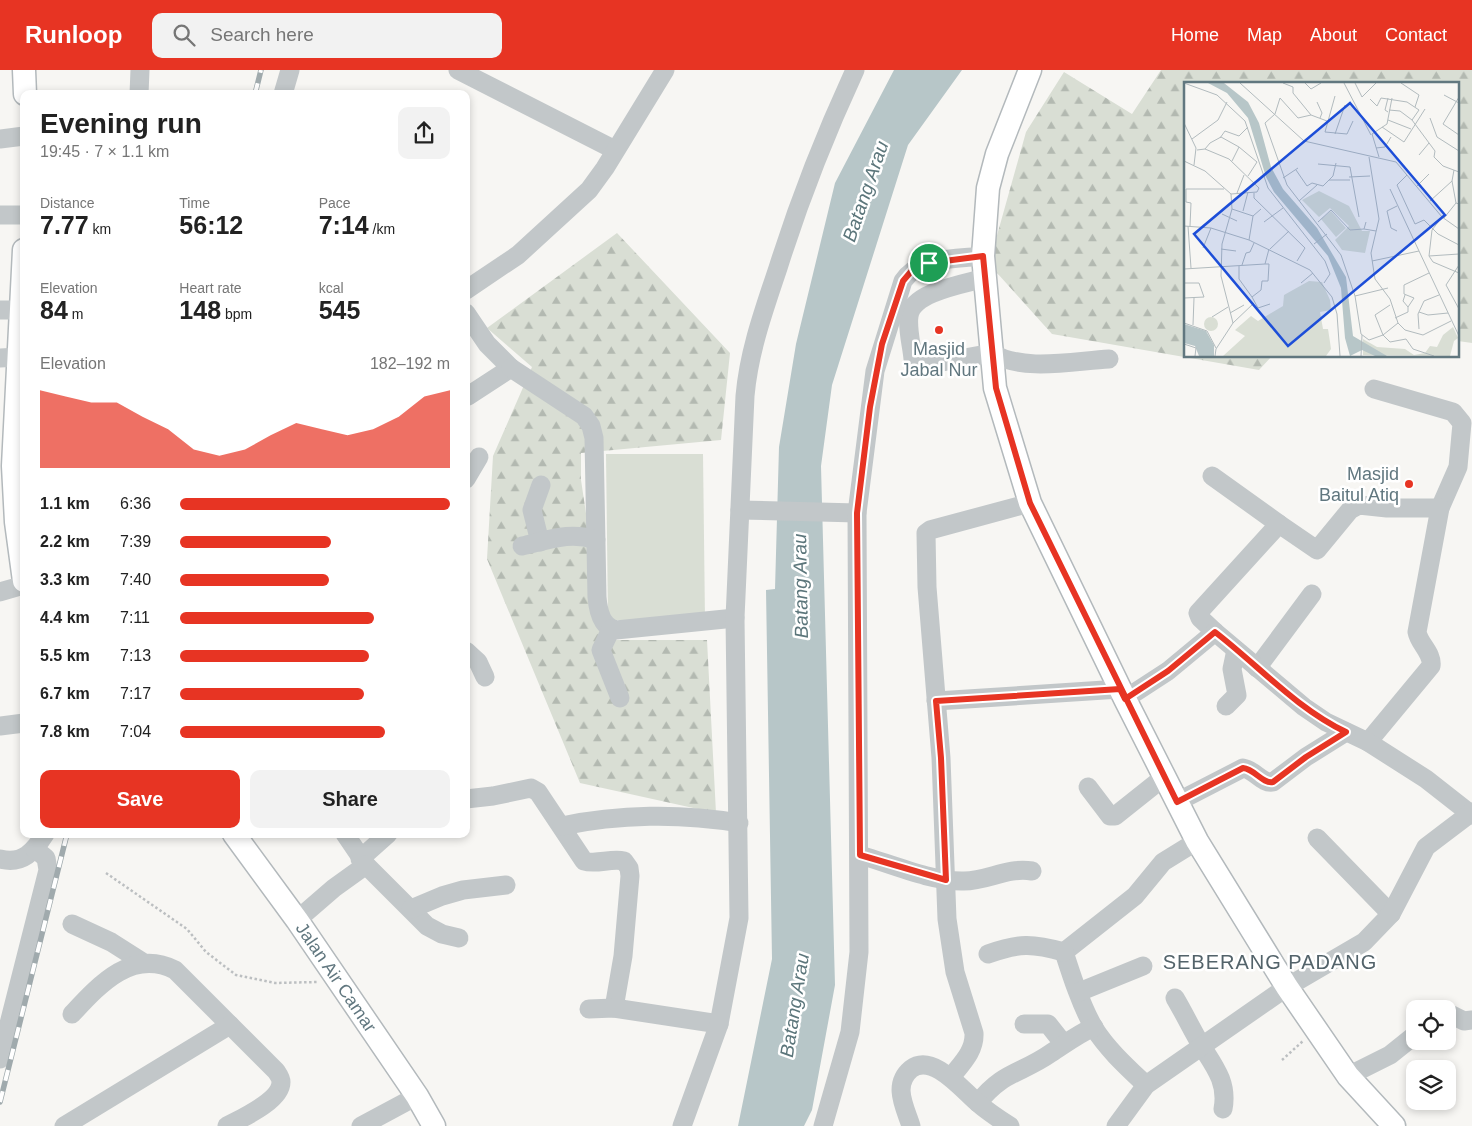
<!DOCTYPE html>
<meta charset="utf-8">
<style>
:root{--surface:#fff;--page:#f2f2f2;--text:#222;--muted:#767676;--accent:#e73423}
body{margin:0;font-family:Helvetica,sans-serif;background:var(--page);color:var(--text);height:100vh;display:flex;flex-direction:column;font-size:19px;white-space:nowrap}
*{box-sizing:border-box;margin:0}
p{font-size:16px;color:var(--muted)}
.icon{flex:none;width:28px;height:28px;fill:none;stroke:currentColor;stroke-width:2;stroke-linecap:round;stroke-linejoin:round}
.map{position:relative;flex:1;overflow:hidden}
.drawer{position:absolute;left:20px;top:20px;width:450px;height:748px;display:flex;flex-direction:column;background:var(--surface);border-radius:10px;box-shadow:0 2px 8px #0003}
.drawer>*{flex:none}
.buttons{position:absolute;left:1406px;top:930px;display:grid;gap:10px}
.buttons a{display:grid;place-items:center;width:50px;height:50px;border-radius:10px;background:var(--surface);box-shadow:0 2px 8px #0003;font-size:25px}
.pin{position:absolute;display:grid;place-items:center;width:42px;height:42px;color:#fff;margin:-21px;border:2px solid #fff;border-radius:50%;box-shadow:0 1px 5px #0007}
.round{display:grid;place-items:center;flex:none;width:52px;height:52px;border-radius:10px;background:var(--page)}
.overview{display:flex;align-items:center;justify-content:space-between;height:85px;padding:0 20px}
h1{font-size:28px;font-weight:700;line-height:38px}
.figures{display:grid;grid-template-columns:repeat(3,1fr);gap:8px;height:85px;padding:5px 20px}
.figures div{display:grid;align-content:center}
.figures b{font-size:25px;font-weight:700}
.figures small{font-size:14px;font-weight:400}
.figures p{font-size:14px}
.chart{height:140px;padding:10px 20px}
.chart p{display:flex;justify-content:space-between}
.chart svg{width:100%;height:90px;margin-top:5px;fill:var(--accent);opacity:.7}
.cta{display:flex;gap:10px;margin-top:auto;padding:10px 20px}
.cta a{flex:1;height:58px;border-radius:10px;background:var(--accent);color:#fff;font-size:20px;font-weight:700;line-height:58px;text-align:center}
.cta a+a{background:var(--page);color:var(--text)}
ul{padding:0 20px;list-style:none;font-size:16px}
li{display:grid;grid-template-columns:80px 60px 1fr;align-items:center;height:38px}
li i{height:12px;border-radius:6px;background:var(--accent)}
header{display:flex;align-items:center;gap:30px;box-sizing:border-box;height:70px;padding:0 25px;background:var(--accent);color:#fff}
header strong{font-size:24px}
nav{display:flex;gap:28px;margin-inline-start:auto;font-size:18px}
.search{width:350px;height:45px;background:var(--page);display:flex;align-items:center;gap:12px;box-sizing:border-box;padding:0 18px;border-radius:10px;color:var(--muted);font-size:19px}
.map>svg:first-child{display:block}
</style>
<header>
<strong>Runloop</strong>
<div class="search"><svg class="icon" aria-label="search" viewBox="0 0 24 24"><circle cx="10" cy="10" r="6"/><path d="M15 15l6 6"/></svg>Search here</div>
<nav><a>Home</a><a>Map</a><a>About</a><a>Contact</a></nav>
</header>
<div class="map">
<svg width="1472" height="1056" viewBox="0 0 1472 1056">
<defs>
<pattern id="forest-firs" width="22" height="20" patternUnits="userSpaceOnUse" patternTransform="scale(1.25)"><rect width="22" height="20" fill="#d9ded4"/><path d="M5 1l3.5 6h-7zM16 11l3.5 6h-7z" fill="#b3b9b1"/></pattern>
</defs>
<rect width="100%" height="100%" fill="#f7f6f3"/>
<g fill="url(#forest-firs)">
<polygon points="1161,0 1472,0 1472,273 1458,271 1458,14 1186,14 1186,286 1272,286 1259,300 1052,264 989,194 1026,62 1064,2 1132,44"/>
<polygon points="617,163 730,283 721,370 581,383 581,410 605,570 707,570 716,743 580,713 487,489 493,386 532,297 487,258"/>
</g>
<polygon fill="#d9ded4" points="606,384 703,384 705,550 608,550"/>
<polygon fill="#b7c6c8" points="894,0 962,0 908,75 832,315 821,396 835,915 812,1040 804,1056 738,1056 772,889 766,520 775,519 779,377 796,274 835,113"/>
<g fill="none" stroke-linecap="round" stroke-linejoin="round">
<defs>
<g id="major">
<polyline points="24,0 25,24"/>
<polyline points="1030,0 997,84 988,118 983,186 995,318 1030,433 1125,629 1197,771 1287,917 1348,1006 1394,1056"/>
<polyline points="24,180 13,396 16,452 24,511"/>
<path id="s1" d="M234,764L297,850L417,1026L434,1056"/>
</g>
</defs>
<use href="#major" stroke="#b3b9bc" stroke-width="25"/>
<g stroke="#bcbfc1" stroke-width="2.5" stroke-dasharray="2.5 2.5" stroke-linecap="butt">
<polyline points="106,803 187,859 206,882 236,905 275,913 317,912"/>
<polyline points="1282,990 1303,971"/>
</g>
<g stroke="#c2c7c9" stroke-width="19">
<polyline points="458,0 615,80"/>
<polyline points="139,24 140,0"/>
<polyline points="283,24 290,0"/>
<polyline points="0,69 24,66"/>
<polyline points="0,145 24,145"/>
<path d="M985,208C964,214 912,222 909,246C907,259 912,276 913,289L919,294L926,295L992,283C1023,302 1073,291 1109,289"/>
<polyline points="466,220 518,185 589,120 605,98 665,0"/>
<polyline points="0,240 21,240"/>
<polyline points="466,243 487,274 511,298 468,326"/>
<polyline points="0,288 18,287"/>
<path d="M511,298L584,346L591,356L594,368L597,527C598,540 601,557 616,560L735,548"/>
<polyline points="1374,319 1453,342 1462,353 1458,397 1440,438"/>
<polyline points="1212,406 1279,454"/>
<polyline points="466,409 479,387"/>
<polyline points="740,440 857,443"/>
<polyline points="540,472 532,440 541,415"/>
<path d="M522,476C549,470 570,461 596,470"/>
<polyline points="0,522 24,515"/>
<polyline points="611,559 601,580 620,628"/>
<path d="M1215,562L1200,548L1198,543L1279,454L1317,480L1350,440L1359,435L1387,438H1440L1417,562C1419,574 1433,583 1431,596L1368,672"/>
<polyline points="466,581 478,592 485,607"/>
<polyline points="1257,598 1312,524"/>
<polyline points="1125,629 1168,601 1215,562 1304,637 1326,652 1368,672 1426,709 1472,745"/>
<polyline points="936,631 1120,619"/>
<polyline points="1226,636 1237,625 1232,599 1236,580"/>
<polyline points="0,656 24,653"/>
<polyline points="1088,717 1110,746 1115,746 1164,707"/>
<path d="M466,729L493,726L531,718L538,722L584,791C596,795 611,788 624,791L629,798L630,806L623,886L614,938"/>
<path d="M1177,732L1243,698C1255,700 1262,714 1273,712L1306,687L1346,662"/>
<path d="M562,756C618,744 681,743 739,753"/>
<polyline points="345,764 366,795 427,856 442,864 459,868"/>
<polyline points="1317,768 1391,844"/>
<path d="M860,785C891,794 932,812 964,811C988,811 1007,797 1032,801"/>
<path d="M0,789C23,795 34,781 45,764"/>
<polyline points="360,789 388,764"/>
<polyline points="411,839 442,826 463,820 506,815"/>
<polyline points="297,850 334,818 366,795"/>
<polyline points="72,854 111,872 144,893"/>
<polyline points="1064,882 1135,826 1163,792 1197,771"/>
<path d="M1064,882C1072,907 1081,935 1094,958C1108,980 1127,997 1146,1015"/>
<path d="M988,884C1019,873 1032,873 1064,882"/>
<polyline points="1079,922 1143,896"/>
<path d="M1175,928C1184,943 1192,960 1201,975C1215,997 1228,1013 1223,1039"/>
<polyline points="589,939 614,938 719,954"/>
<polyline points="1448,943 1464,951 1472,950"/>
<path d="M72,944C99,915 132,878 175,900L276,1001C278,1004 281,1008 281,1012C281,1031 242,1048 227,1056"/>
<polyline points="1024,954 1048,954 1063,973"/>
<polyline points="0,989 48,800 46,788 35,779"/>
<polyline points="1348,1006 1390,985 1415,965"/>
<path d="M951,1007C962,993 975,981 974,963L955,902L947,849L941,688L927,517L926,463L930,460L1030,433"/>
<path d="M978,1033C1003,1001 1021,1004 1051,983C1065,974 1078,964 1094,957"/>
<polyline points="64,1056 230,955"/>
<polyline points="361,1056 417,1026"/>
<path d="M682,1056L719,954L739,848L735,548L745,326C749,281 764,240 778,198C800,128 824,67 855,0"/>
<path d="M823,1056L850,962L859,882L857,443L875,301L903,211C919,187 956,189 983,186"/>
<path d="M911,1056C905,1037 892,1015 911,999C933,982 964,1022 978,1033C988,1042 999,1049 1010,1056"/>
<polyline points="1116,1056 1146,1015 1287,917 1364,872 1391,844 1426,777 1472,742"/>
</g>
<use href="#major" stroke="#fff" stroke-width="22"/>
<defs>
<g id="rail">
<polyline points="255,24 261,0"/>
<polyline points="0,1032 67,764"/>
</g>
</defs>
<use href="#rail" stroke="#a0aaad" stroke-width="5.5"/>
<use href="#rail" stroke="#fff" stroke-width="4" stroke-dasharray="11" stroke-linecap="butt"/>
</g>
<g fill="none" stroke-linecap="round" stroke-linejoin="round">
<defs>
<path id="route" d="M929,193L914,198L903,211L882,274L870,337L857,443L860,785L946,810L941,688L936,631L1120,619L1125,629L1168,601L1215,562C1259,596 1296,638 1346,662L1306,687L1273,712C1262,714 1255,699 1243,698L1177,732L1030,433L996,318L983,186L929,193"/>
</defs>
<use href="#route" stroke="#fff" stroke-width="10"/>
<use href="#route" stroke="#e73423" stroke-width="6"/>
</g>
<g fill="#e73423" stroke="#fff" stroke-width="2">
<circle cx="939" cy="260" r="5"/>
<circle cx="1409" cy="414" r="5"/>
</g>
<g text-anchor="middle" stroke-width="5" stroke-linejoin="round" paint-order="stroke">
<g font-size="18" fill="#61777f" stroke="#fff">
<text x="939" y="285">Masjid<tspan x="939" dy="21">Jabal Nur</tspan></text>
<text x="1399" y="410" text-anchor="end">Masjid<tspan x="1399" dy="21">Baitul Atiq</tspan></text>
</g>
<g font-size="18" fill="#61777f" stroke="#fff">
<text dy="6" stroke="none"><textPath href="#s1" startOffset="176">Jalan Air Camar</textPath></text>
</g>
<g font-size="19" font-style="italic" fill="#5c767b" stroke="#fff">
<text transform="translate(865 121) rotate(-71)" y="7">Batang Arau</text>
<text transform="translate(800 516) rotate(-91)" y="7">Batang Arau</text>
<text transform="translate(794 935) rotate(-81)" y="7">Batang Arau</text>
</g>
<g font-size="20" letter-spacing="1" fill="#53636a" stroke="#fff">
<text x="1270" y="899">SEBERANG PADANG</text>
</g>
</g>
<g transform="translate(1184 12)">
<rect width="275" height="275" fill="#f7f6f3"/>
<path d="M135,109L165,124L178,149H186L181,171L158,168L151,158L165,144L146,126L135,135L118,118ZM125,199L138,200L146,218L147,228L136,230L139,247H144L146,260L147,267L142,274H39L61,254L51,248L67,234L74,239L99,224L100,213ZM269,245L274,256L270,259L266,274L179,273V257L193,265L221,267L230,273L241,271L246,264L253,265L259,253Z" fill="#d9ded4"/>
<path d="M147,129L162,146L152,155L137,137ZM20 242a7 7 0 1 1 14 0a7 7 0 1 1-14 0Z" fill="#d9ded4"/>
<path d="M24,1H40L64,20L75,41L87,85L99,107L133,146L162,195L169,254L203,274H191L178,268L166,274L161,256L157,206L144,174L90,110L82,95L64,36L43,11ZM0,242L22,249L30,263V274H15L11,264L0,261Z" fill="#b7c6c8"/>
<path fill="none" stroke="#b2bbbe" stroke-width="1" d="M0,1L33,13L61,39L84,106L141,179L146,192L140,201M56,1L120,59L212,80L258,135L275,147M99,1L109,5V11L127,33M121,1L127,7L137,1M160,1L187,53M171,1L178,15L192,1M217,1L235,13L231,25M260,13L275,21M151,14L141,50L163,52L169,39M275,15L259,42L275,53M186,17L193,24L197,16L223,20L235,28L228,38M133,20L138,31L136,36M205,28L216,29L228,38L251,69L250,75L259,84L275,90M204,30L201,28L204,16M246,36L253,55L275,69M204,38L227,47M143,39L127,33L114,36L96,16L91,32L81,41L103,103L157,173L171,214L177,252L185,258L199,253L214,241M0,41L12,66L10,83M198,45L220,60L241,27M151,52L161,23M36,56L41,49L55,54L64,45M8,57L34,38L43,20M192,66L201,65L207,55M21,67L26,61L37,55L55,65L73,80L64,94M13,68L21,67L45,77L75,106L73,110L47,112M235,73L245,61M185,75L195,137L187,171L191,197L206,217L214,241L221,248L239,253L267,239M195,75L188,52L203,42L208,16M0,79L21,89L47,112L48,127L38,162L37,194L49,241L32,267L31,274M48,79L55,65M134,82L166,85L175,135M112,88L123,104L128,101L139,104L149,94L152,81M223,93L213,103L231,142L240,138L254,152L275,163M165,95L186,94M99,96L114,86M145,98H166M268,99L272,121M233,104L245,92M2,107V120L7,121L6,144M2,107H40M206,107L235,169M53,111L60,93M70,111V116L121,166L113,179M115,119L133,103M246,119L268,99L270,88M48,127L69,134M59,129L64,110M38,132L53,139M260,136L272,121L275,122M80,140L99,126M134,140L147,128L166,148L180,147M182,140L180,147L192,149M0,144L27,146L65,158L126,188L148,215L153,232L156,274M4,144L7,186M213,149L207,146L203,129L213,124M65,158L69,134L77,127M130,162L143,152M19,166L27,146M37,167L52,169M86,167L105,149M275,172L245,174L249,180L275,191M245,174L248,148L258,135M188,179L235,169L275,254M58,183L62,171L66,170L70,161M275,183L262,203L275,227M55,184V197L68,215L77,208L78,199H84L85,182H81M0,187L81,182L85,167M0,201H15L20,215L0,216M117,201L129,191M221,213L219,219L224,225L230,216L220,212V203L245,191M171,214L204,206M68,215L74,226L86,222M235,230L244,233L264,231M46,231L60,223M28,235L44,225M211,236L224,230V225M0,241L23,249L32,266M49,241L70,221M9,243L10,216M235,247L234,232L240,219L255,213M199,253L206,260L222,257L229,267L250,274M199,253L191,233L206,223M0,262L12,266L11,274M177,274L178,253"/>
<path fill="#1d4ed8" fill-opacity="0.15" stroke="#1d4ed8" stroke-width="2.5" d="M166,21L261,133L104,264L10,152Z"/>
<rect width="275" height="275" fill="none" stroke="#61777f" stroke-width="2.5"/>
</g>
</svg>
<div class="buttons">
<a><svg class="icon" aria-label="locate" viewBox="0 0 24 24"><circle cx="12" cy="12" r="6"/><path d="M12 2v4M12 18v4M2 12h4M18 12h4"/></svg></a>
<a><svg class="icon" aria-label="layers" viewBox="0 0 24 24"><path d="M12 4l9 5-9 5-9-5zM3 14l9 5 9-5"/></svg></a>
</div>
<div class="pin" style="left:929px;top:193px;background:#1e9e55"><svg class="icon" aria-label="arrive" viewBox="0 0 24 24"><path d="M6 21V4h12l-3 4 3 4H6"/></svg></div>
<section class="drawer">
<div class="overview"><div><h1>Evening run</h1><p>19:45 · 7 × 1.1 km</p></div><a class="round"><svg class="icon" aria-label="share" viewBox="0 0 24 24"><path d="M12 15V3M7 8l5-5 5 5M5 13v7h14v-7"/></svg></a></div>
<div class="figures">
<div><p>Distance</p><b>7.77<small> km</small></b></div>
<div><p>Time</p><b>56:12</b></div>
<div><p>Pace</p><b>7:14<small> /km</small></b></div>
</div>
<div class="figures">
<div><p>Elevation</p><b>84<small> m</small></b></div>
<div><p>Heart rate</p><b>148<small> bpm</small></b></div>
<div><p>kcal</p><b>545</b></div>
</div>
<div class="chart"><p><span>Elevation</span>182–192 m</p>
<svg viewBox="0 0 160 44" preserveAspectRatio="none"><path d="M0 44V6L10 9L20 12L30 12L40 19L50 25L60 35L70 38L80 35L90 28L100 22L110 25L120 28L130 25L140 19L150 9L160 6V44z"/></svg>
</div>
<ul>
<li><b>1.1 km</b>6:36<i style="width:100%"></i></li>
<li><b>2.2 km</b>7:39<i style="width:56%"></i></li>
<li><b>3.3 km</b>7:40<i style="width:55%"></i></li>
<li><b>4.4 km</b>7:11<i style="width:72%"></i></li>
<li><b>5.5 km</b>7:13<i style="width:70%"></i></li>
<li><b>6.7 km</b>7:17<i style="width:68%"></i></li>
<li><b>7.8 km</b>7:04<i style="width:76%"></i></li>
</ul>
<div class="cta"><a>Save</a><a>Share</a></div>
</section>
</div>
